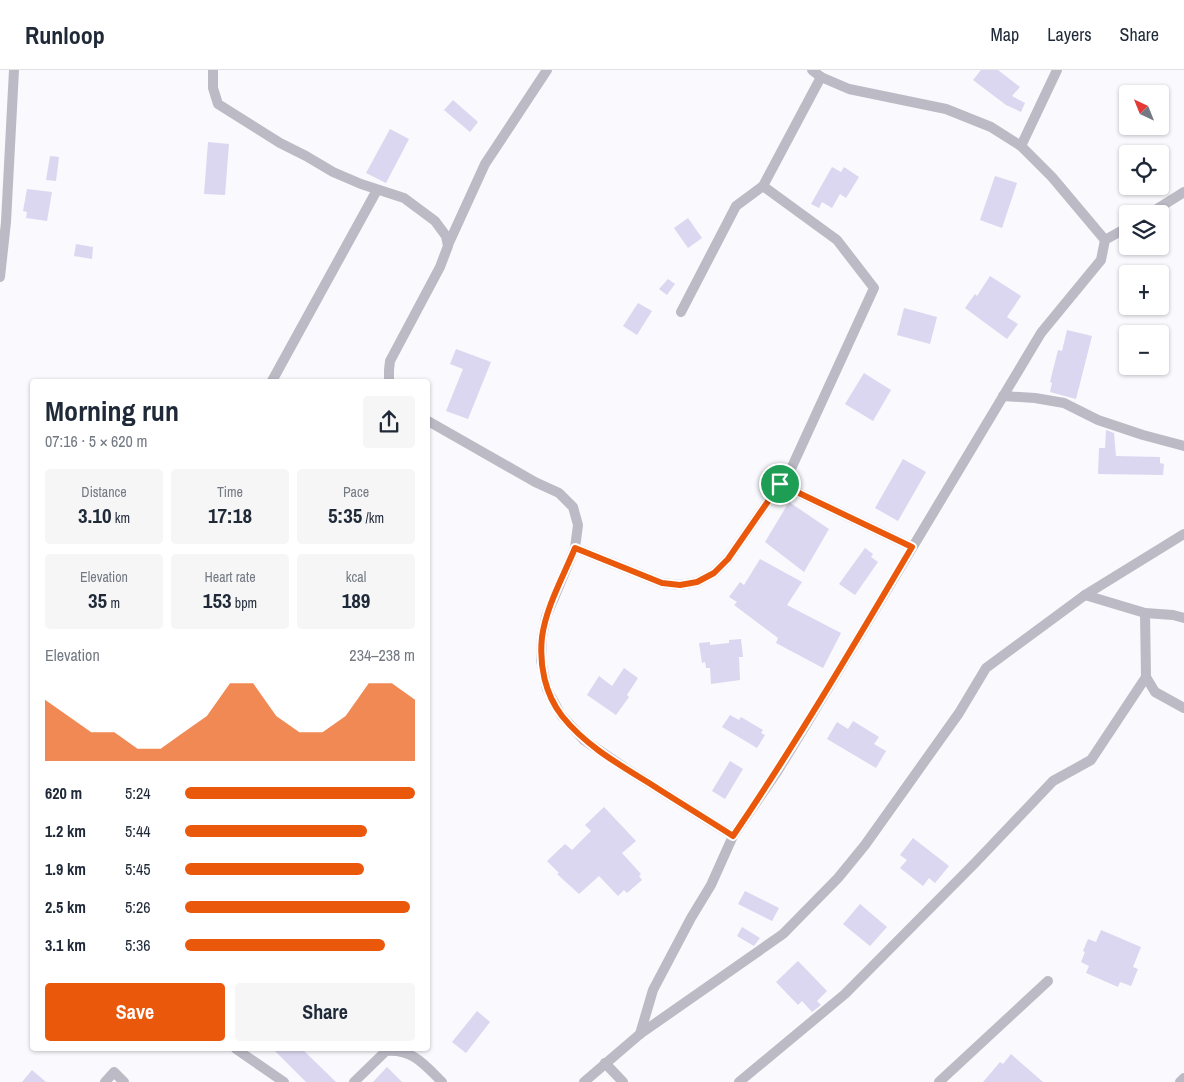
<!DOCTYPE html>
<meta charset="utf-8">
<style>
:root{--surface:#fff;--page:#f6f6f7;--text:#1f2937;--muted:#747a83;--line:#e0e1e3;--accent:#ea580c}
body{margin:0;font-family:"Archivo Narrow",sans-serif;background:var(--page);color:var(--text);height:100vh;display:flex;flex-direction:column;font-size:19px;white-space:nowrap}
*{box-sizing:border-box;margin:0}
p{font-size:16px;color:var(--muted)}
.icon{flex:none;width:28px;height:28px;fill:none;stroke:currentColor;stroke-width:2;stroke-linecap:round;stroke-linejoin:round}
.map{position:relative;flex:1;overflow:hidden}
.sheet{position:absolute;left:30px;top:309px;width:400px;height:672px;display:flex;flex-direction:column;background:var(--surface);border-radius:5px;box-shadow:0 1px 4px #0004}
.sheet>*{flex:none}
.needle{width:32px;rotate:317deg}
.fabs{position:absolute;left:1119px;top:15px;display:grid;gap:10px}
.fabs a{display:grid;place-items:center;width:50px;height:50px;border-radius:5px;background:var(--surface);box-shadow:0 1px 4px #0004;font-size:25px}
.pin{position:absolute;display:grid;place-items:center;width:42px;height:42px;color:#fff;margin:-21px;border:2px solid #fff;border-radius:50%;box-shadow:0 1px 5px #0007}
.round{display:grid;place-items:center;flex:none;width:52px;height:52px;border-radius:5px;background:var(--page)}
.headline{display:flex;align-items:center;justify-content:space-between;height:85px;padding:0 15px}
h1{font-size:28px;font-weight:700;line-height:38px}
.stats{display:grid;grid-template-columns:repeat(3,1fr);gap:8px;height:85px;padding:5px 15px}
.stats div{display:grid;align-content:center;border-radius:5px;background:var(--page);text-align:center}
.stats b{font-size:21px;font-weight:700}
.stats small{font-size:14px;font-weight:400}
.stats p{font-size:14px}
.chart{height:140px;padding:10px 15px}
.chart p{display:flex;justify-content:space-between}
.chart svg{width:100%;height:90px;margin-top:5px;fill:var(--accent);opacity:.7}
.button{display:flex;gap:10px;margin-top:auto;padding:10px 15px}
.button a{flex:1;height:58px;border-radius:5px;background:var(--accent);color:#fff;font-size:20px;font-weight:700;line-height:58px;text-align:center}
.button a+a{background:var(--page);color:var(--text)}
ul{padding:0 15px;list-style:none;font-size:16px}
li{display:grid;grid-template-columns:80px 60px 1fr;align-items:center;height:38px}
li i{height:12px;border-radius:6px;background:var(--accent)}
header{display:flex;align-items:center;gap:30px;box-sizing:border-box;height:70px;padding:0 25px;background:var(--surface);border-bottom:1px solid var(--line)}
header strong{font-size:24px}
nav{display:flex;gap:28px;margin-inline-start:auto;font-size:18px}
.map>svg:first-child{display:block}
</style>
<header>
<strong>Runloop</strong>
<nav><a>Map</a><a>Layers</a><a>Share</a></nav>
</header>
<div class="map">
<svg width="1184" height="1012" viewBox="0 0 1184 1012">
<rect width="100%" height="100%" fill="#f9f9fe"/>
<g fill="#dbd7f0">
<polygon points="981,0 998,0 1020,17 1012,26 1025,33 1021,42 1006,35 973,10"/>
<polygon points="453,30 478,52 470,62 444,40"/>
<polygon points="390,59 409,69 386,113 366,103"/>
<polygon points="208,72 229,74 225,125 204,124"/>
<polygon points="50,86 59,87 56,111 46,110"/>
<polygon points="832,97 841,102 844,97 859,107 846,128 840,124 832,138 822,132 819,138 811,134"/>
<polygon points="995,106 1017,113 1002,158 980,150"/>
<polygon points="27,119 52,122 47,151 26,148 27,142 23,141"/>
<polygon points="688,148 702,168 688,178 674,158"/>
<polygon points="76,174 93,177 92,189 74,186"/>
<polygon points="990,206 1021,226 1007,247 1018,254 1007,269 965,238 975,224 977,226"/>
<polygon points="668,209 675,214 667,225 659,219"/>
<polygon points="638,233 652,241 637,265 623,256"/>
<polygon points="904,238 937,247 930,274 897,265"/>
<polygon points="1067,260 1092,266 1076,329 1050,322 1052,313 1050,312 1058,280 1062,281"/>
<polygon points="456,279 491,292 468,349 446,341 463,299 450,294"/>
<polygon points="864,303 891,320 873,351 845,334"/>
<polygon points="1106,360 1114,363 1116,386 1160,387 1160,393 1164,394 1163,405 1098,404 1099,378 1105,378"/>
<polygon points="903,389 926,402 898,451 875,438"/>
<polygon points="789,432 829,459 804,502 765,472"/>
<polygon points="865,478 873,484 871,487 878,492 855,525 839,514"/>
<polygon points="760,489 802,512 787,535 841,563 823,598 776,573 778,568 734,535 737,532 729,527 740,512 744,515"/>
<polygon points="741,569 743,587 739,587 740,610 711,614 710,598 706,598 705,592 702,593 699,573 710,572 710,575 729,573 729,570"/>
<polygon points="624,598 638,608 627,625 629,627 616,645 587,625 599,606 612,616"/>
<polygon points="730,645 739,650 741,647 763,660 761,663 765,665 757,678 722,657"/>
<polygon points="853,651 879,667 874,674 886,681 876,698 827,669 837,652 848,659"/>
<polygon points="730,691 743,699 725,729 712,721"/>
<polygon points="604,737 636,771 622,783 641,804 639,806 642,810 627,823 624,820 618,826 599,806 579,824 557,804 559,803 547,791 565,774 572,780 591,761 585,755"/>
<polygon points="913,768 949,796 935,813 929,808 923,816 900,798 907,790 900,785"/>
<polygon points="745,821 779,838 772,851 738,834"/>
<polygon points="860,834 887,857 870,876 843,854"/>
<polygon points="742,857 760,868 754,876 737,866"/>
<polygon points="1101,860 1141,877 1133,897 1138,899 1131,916 1120,912 1118,917 1086,903 1089,896 1081,892 1085,882 1083,881 1088,869 1096,872"/>
<polygon points="798,891 827,921 817,931 821,935 812,942 802,931 798,935 776,912"/>
<polygon points="477,941 490,952 466,983 452,972"/>
<polygon points="273,979 302,979 336,1012 306,1012"/>
<polygon points="1011,984 1043,1012 983,1012 1000,992 1003,994"/>
<polygon points="387,997 402,1012 373,1012"/>
<polygon points="32,1000 46,1012 22,1012"/>
</g>
<g fill="none" stroke-linecap="round" stroke-linejoin="round">
<g stroke="#bcbac5" stroke-width="10">
<polyline points="213,0 213,18 218,34 280,73 306,86 333,102 361,114 404,128 435,151 446,166 448,176 440,197 390,291 389,300 389,311"/>
<polyline points="812,0 821,7 849,19 946,39 991,57 1021,76 1052,107 1105,170"/>
<polyline points="1021,76 1057,0"/>
<polyline points="1149,144 1184,122"/>
<polyline points="448,175 485,94 547,0"/>
<polyline points="0,207 6,152 14,0"/>
<polyline points="681,242 736,136 763,116 821,7"/>
<polyline points="272,311 377,120"/>
<polyline points="1003,326 1035,328 1064,333 1098,350 1143,365 1184,376"/>
<polyline points="428,351 535,412 559,423 573,437 578,455 575,478 546,547 542,567 541,590 547,619 561,645 584,670 625,698 733,766"/>
<polyline points="780,414 912,477"/>
<polyline points="575,478 662,513 680,515 697,512 714,503 728,489 780,414 790,401 874,218 837,170 763,116"/>
<polyline points="1085,525 1145,543 1173,545 1184,548"/>
<polyline points="1145,543 1146,607 1155,622 1184,638"/>
<polyline points="640,964 653,920 691,848 711,815 733,766 777,702 809,650 1041,263 1101,190 1105,170 1128,157"/>
<polyline points="236,979 284,1012"/>
<polyline points="605,993 623,1012"/>
<polyline points="105,1012 114,1002 124,1012"/>
<path d="M354,1012L386,981C413,979 424,994 442,1012"/>
<polyline points="584,1012 640,964 783,864 838,808 865,775 959,643 986,598 1085,525 1184,464"/>
<polyline points="739,1012 845,924 975,793 1053,711 1091,690 1146,607"/>
<polyline points="939,1012 1048,911"/>
<polyline points="1180,1012 1184,1008"/>
</g>
</g>
<g fill="none" stroke-linecap="round" stroke-linejoin="round">
<defs>
<path id="route" d="M780,414L912,477C854,575 797,672 733,766C705,748 677,731 649,713C618,694 585,675 562,646C545,624 539,595 542,567C546,537 563,507 575,478L662,513L680,515L697,512L714,503L728,489Z"/>
</defs>
<use href="#route" stroke="#fff" stroke-width="10"/>
<use href="#route" stroke="#ea580c" stroke-width="6"/>
</g>
</svg>
<div class="fabs">
<a><svg class="needle" viewBox="-14 -14 28 28"><path d="M0-13l5 13h-10z" fill="#e53935"/><path d="M0 13l5-13h-10z" fill="#747a83"/></svg></a>
<a><svg class="icon" aria-label="locate" viewBox="0 0 24 24"><circle cx="12" cy="12" r="6"/><path d="M12 2v4M12 18v4M2 12h4M18 12h4"/></svg></a>
<a><svg class="icon" aria-label="layers" viewBox="0 0 24 24"><path d="M12 4l9 5-9 5-9-5zM3 14l9 5 9-5"/></svg></a>
<a>+</a>
<a>−</a>
</div>
<div class="pin" style="left:780px;top:414px;background:#1e9e55"><svg class="icon" aria-label="arrive" viewBox="0 0 24 24"><path d="M6 21V4h12l-3 4 3 4H6"/></svg></div>
<section class="sheet">
<div class="headline"><div><h1>Morning run</h1><p>07:16 · 5 × 620 m</p></div><a class="round"><svg class="icon" aria-label="share" viewBox="0 0 24 24"><path d="M12 15V3M7 8l5-5 5 5M5 13v7h14v-7"/></svg></a></div>
<div class="stats">
<div><p>Distance</p><b>3.10<small> km</small></b></div>
<div><p>Time</p><b>17:18</b></div>
<div><p>Pace</p><b>5:35<small> /km</small></b></div>
</div>
<div class="stats">
<div><p>Elevation</p><b>35<small> m</small></b></div>
<div><p>Heart rate</p><b>153<small> bpm</small></b></div>
<div><p>kcal</p><b>189</b></div>
</div>
<div class="chart"><p><span>Elevation</span>234–238 m</p>
<svg viewBox="0 0 160 44" preserveAspectRatio="none"><path d="M0 44V14L10 22L20 30L30 30L40 38L50 38L60 30L70 22L80 6L90 6L100 22L110 30L120 30L130 22L140 6L150 6L160 14V44z"/></svg>
</div>
<ul>
<li><b>620 m</b>5:24<i style="width:100%"></i></li>
<li><b>1.2 km</b>5:44<i style="width:79%"></i></li>
<li><b>1.9 km</b>5:45<i style="width:78%"></i></li>
<li><b>2.5 km</b>5:26<i style="width:98%"></i></li>
<li><b>3.1 km</b>5:36<i style="width:87%"></i></li>
</ul>
<div class="button"><a>Save</a><a>Share</a></div>
</section>
</div>
